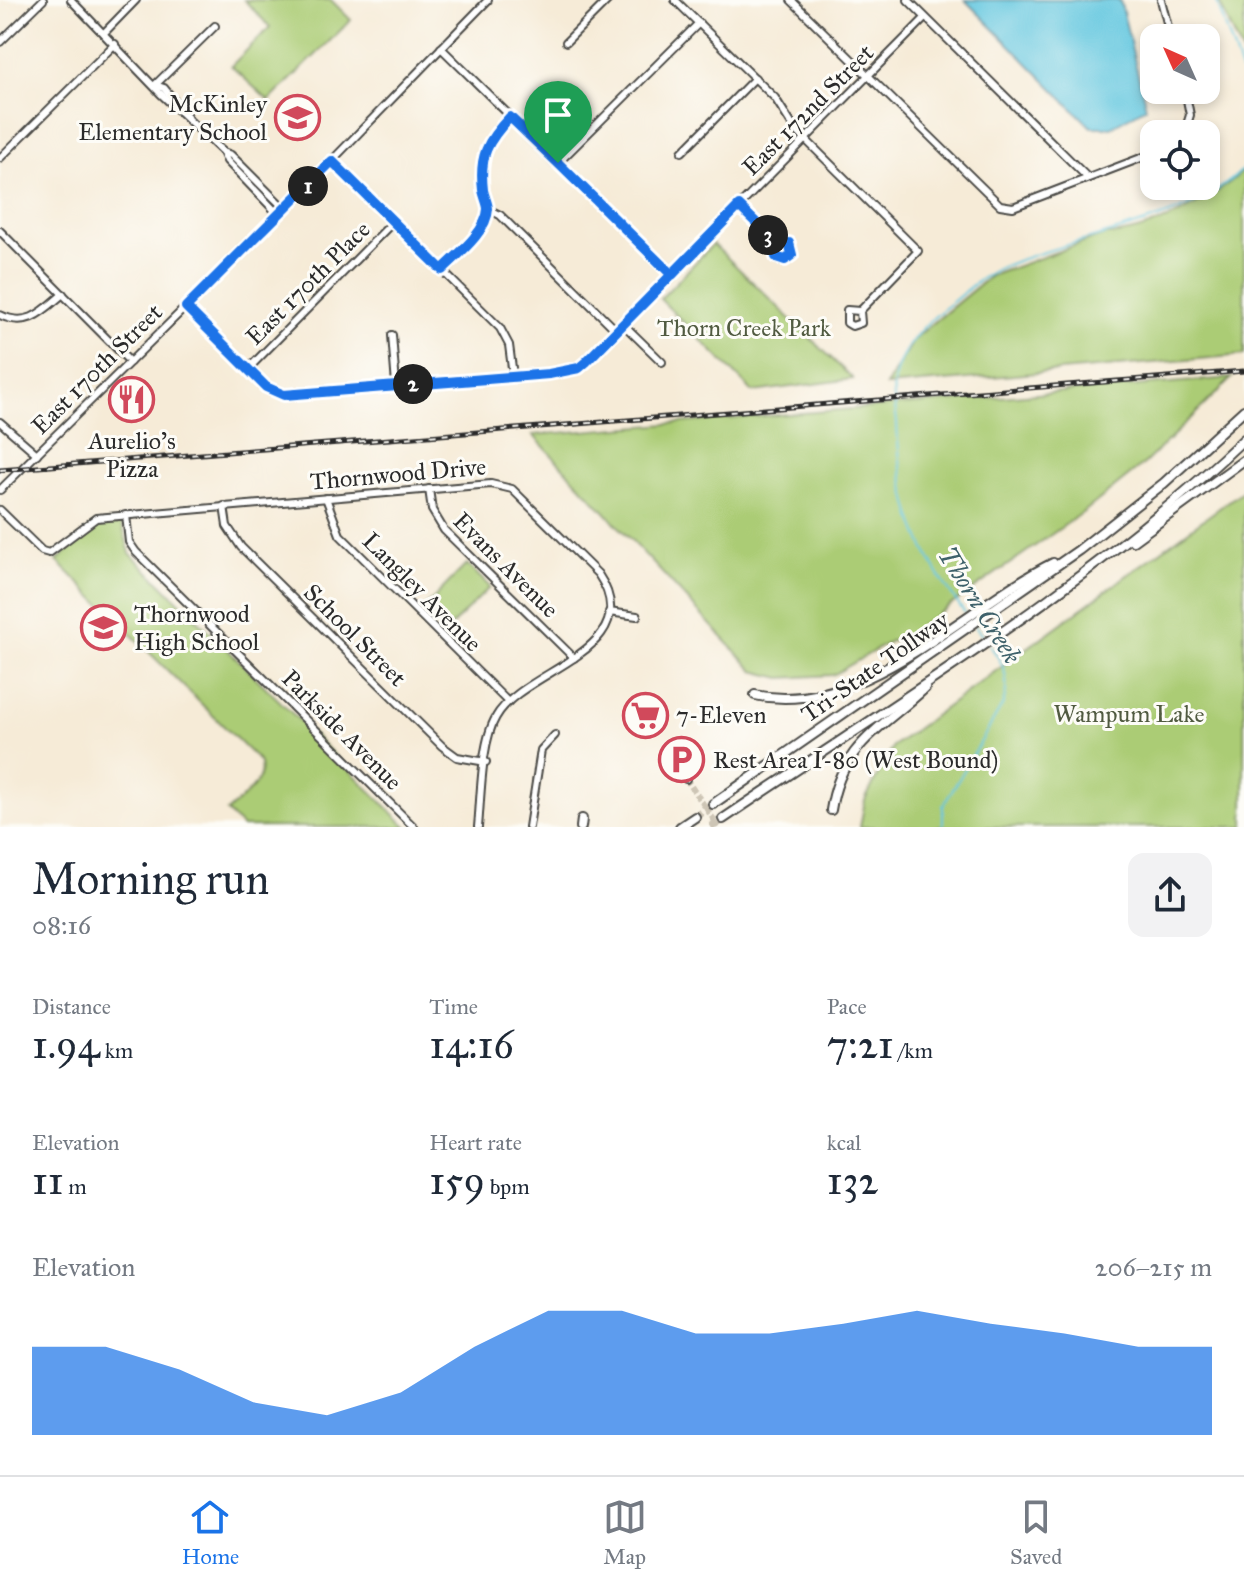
<!DOCTYPE html>
<meta charset="utf-8">
<style>
:root{--surface:#fff;--page:#f2f2f3;--text:#1f2937;--muted:#747a83;--line:#e0e1e3;--accent:#1a73e8}
body{margin:0;font-family:"IM FELL Great Primer",serif;background:var(--page);color:var(--text);height:100vh;display:flex;flex-direction:column;font-size:30px;white-space:nowrap}
*{box-sizing:border-box;margin:0}
p{font-size:26px;color:var(--muted)}
.icon{flex:none;width:44px;height:44px;fill:none;stroke:currentColor;stroke-width:2;stroke-linecap:round;stroke-linejoin:round}
.map{position:relative;height:827px;overflow:hidden}
.sheet{display:flex;flex-direction:column;background:var(--surface);flex:1}
.sheet>*{flex:none}
.needle{width:52px;rotate:315deg}
.buttons{position:absolute;left:1140px;top:24px;display:grid;gap:16px}
.buttons a{display:grid;place-items:center;width:80px;height:80px;border-radius:16px;background:var(--surface);box-shadow:0 4px 12px #0003;font-size:40px}
.pin{position:absolute;display:grid;place-items:center;width:68px;height:68px;color:#fff;margin:-82px -34px;border-radius:50% 50% 50% 0;rotate:-45deg;box-shadow:0 0 8px #0007}
.pin .icon{rotate:45deg}
.km{position:absolute;width:40px;height:40px;margin:-20px;border-radius:50%;background:#222;color:#fff;font-size:22px;line-height:40px;text-align:center}
.round{display:grid;place-items:center;flex:none;width:84px;height:84px;border-radius:16px;background:var(--page)}
.overview{display:flex;align-items:center;justify-content:space-between;height:136px;padding:0 32px}
h1{font-size:44px;font-weight:600;line-height:60px}
.figures{display:grid;grid-template-columns:repeat(3,1fr);gap:12px;height:136px;padding:8px 32px}
.figures div{display:grid;align-content:center}
.figures b{font-size:40px;font-weight:600}
.figures small{font-size:22px;font-weight:400}
.figures p{font-size:22px}
.chart{height:224px;padding:16px 32px}
.chart p{display:flex;justify-content:space-between}
.chart svg{width:100%;height:144px;margin-top:8px;fill:var(--accent);opacity:.7}
.tabs{display:flex;justify-content:space-around;align-items:center;height:112px;border-top:2px solid var(--line);background:var(--surface);font-size:22px;color:var(--muted)}
.tabs a{display:grid;justify-items:center;gap:4px}
.tabs .selected{color:var(--accent)}
.map>svg:first-child{display:block}
</style>
<div class="map">
<svg width="1244" height="827" viewBox="0 0 1244 827">
<rect width="100%" height="100%" fill="#fdfcf7"/>
<filter id="ink" filterUnits="userSpaceOnUse"><feTurbulence type="fractalNoise" baseFrequency=".0125" numOctaves="2"/><feDisplacementMap in="SourceGraphic" scale="16" xChannelSelector="R" yChannelSelector="G"/><feConvolveMatrix kernelMatrix="1 2 1 2 8 2 1 2 1" color-interpolation-filters="sRGB"/></filter>
<filter id="wash" filterUnits="userSpaceOnUse"><feTurbulence type="fractalNoise" baseFrequency=".006" numOctaves="4" result="noise"/><feDisplacementMap in="SourceGraphic" scale="32" xChannelSelector="R" yChannelSelector="G"/><feGaussianBlur stdDeviation="1.8" result="paint"/><feColorMatrix in="noise" values="0 0 0 0 0 0 0 0 0 0 0 0 0 0 0 0 0 1.4 0 .05"/><feComposite in="paint" operator="in"/></filter>
<g filter="url(#wash)">
<rect width="100%" height="100%" fill="#f6ebd7"/>
<g fill="#abcc74" stroke="#6b7c50" stroke-width="2">
<polygon points="244,0 331,0 351,20 269,101 231,66 270,27"/>
<polygon points="1218,0 1244,0 1244,56"/>
<path d="M1244,170V355L886,386L915,338L990,276L1104,235C1148,235 1214,199 1244,170Z"/>
<polygon points="713,244 853,379 753,392 660,299"/>
<polygon points="1232,378 1145,463 1085,511 902,639 891,641 833,675 781,678 754,671 533,435"/>
<polygon points="1244,490 1244,827 860,827 865,800 893,746"/>
<path d="M121,522L130,553L407,827H242L227,812C240,799 268,781 259,761L57,561L91,528Z"/>
<polygon points="467,564 490,587 447,630 424,608"/>
</g>
<polygon fill="#61c6df" stroke="#467885" stroke-width="2" points="965,0 1120,0 1146,107 1111,127 1091,127"/>
<g fill="none" stroke-linecap="round" stroke-linejoin="round">
<g stroke="#61c6df" stroke-width="2">
<polyline points="1216,0 1244,79"/>
<path d="M965,613C918,552 900,501 897,423C896,410 892,394 894,381C899,351 922,326 945,308C964,293 982,275 1004,266C1074,236 1191,225 1244,168"/>
<polyline points="974,625 985,639"/>
<path d="M943,827V806L1003,704C1011,679 1004,664 989,644"/>
</g>
</g>
</g>
<g filter="url(#ink)">
<g fill="none" stroke-linecap="round" stroke-linejoin="round">
<polyline stroke="#cdc5b5" stroke-width="6" stroke-dasharray="6 3" stroke-linecap="butt" points="686,779 719,827"/>
<g stroke="#cdc5b5" stroke-width="8" stroke-dasharray="8 4" stroke-linecap="butt">
<polyline points="695,817 713,804"/>
<polyline points="711,827 723,819"/>
</g>
<defs>
<g id="minor">
<polyline points="71,0 160,93 223,152 231,155 285,209"/>
<polyline points="675,0 775,98 794,128 918,251 860,311 861,323 852,326 847,323 847,310 860,311"/>
<polyline points="791,0 1000,205 1013,207 1154,153"/>
<polyline points="908,0 1088,178"/>
<polyline points="1161,0 1171,38"/>
<polyline points="104,33 136,0"/>
<polyline points="0,42 43,0"/>
<polyline points="566,42 608,0"/>
<polyline points="441,48 672,275"/>
<polyline points="155,85 215,26"/>
<polyline points="155,85 164,88 187,116"/>
<polyline points="1184,134 1190,115 1185,90"/>
<polyline points="223,152 227,161 279,215"/>
<polyline points="682,152 755,78"/>
<polyline points="0,158 115,44"/>
<polyline points="332,161 500,328 509,345 513,376"/>
<polyline points="558,163 699,23"/>
<polyline points="739,206 777,243"/>
<polyline points="488,209 500,215 617,331"/>
<polyline points="0,231 130,362"/>
<circle cx="783" cy="251" r="9"/>
<path d="M442,270C457,255 487,232 488,209C488,204 484,196 483,190C479,156 487,141 510,117"/>
<polyline points="186,307 266,387 284,395 549,374 579,368 925,18"/>
<path d="M0,315C28,328 42,312 63,294"/>
<polyline points="623,324 662,362"/>
<polyline points="392,335 396,385"/>
<polyline points="248,369 393,222"/>
<polyline points="0,422 37,454"/>
<polyline points="429,489 432,510 444,530 574,658"/>
<polyline points="0,490 279,215 488,0"/>
<polyline points="326,498 340,535 508,702"/>
<polyline points="224,506 227,526 241,547 442,746 457,757 486,762"/>
<path d="M0,510L42,551L49,553L96,518L491,484L512,489L598,574C650,651 522,669 496,717C481,742 481,797 478,827"/>
<polyline points="126,515 129,542 136,552 414,827"/>
<polyline points="609,612 637,616"/>
<polyline points="672,758 686,779"/>
<polyline points="529,827 541,750 555,735"/>
</g>
<g id="highway">
<polyline points="1133,541 1244,460"/>
<path d="M755,695C863,718 964,607 1053,563"/>
<polyline points="713,804 1079,550 1164,483 1244,410"/>
<path d="M831,810C841,745 880,730 925,688"/>
<path d="M723,819C900,699 1088,587 1244,439"/>
<polyline points="581,827 582,819"/>
<polyline points="680,827 695,817"/>
</g>
</defs>
<use href="#minor" stroke="#494845" stroke-width="10"/>
<use href="#highway" stroke="#494845" stroke-width="12"/>
<use href="#minor" stroke="#fff" stroke-width="6"/>
<use href="#highway" stroke="#fff" stroke-width="8"/>
<defs>
<polyline id="rail" points="0,470 1244,371"/>
</defs>
<use href="#rail" stroke="#2b2b2b" stroke-width="5"/>
<use href="#rail" stroke="#fdfcf7" stroke-width="2" stroke-dasharray="6" stroke-linecap="butt"/>
</g>
</g>
<g fill="none" stroke-linecap="round" stroke-linejoin="round" filter="url(#ink)">
<defs>
<path id="route" d="M558,163L510,117C487,141 479,156 483,190C484,196 488,204 488,209C487,232 457,255 442,270L332,161L186,307L266,387L284,395L549,374L579,368L586,362L739,206L777,243H789L792,255L785,260L776,257L774,248L777,243L744,211L739,206L672,275L558,163"/>
</defs>
<use href="#route" stroke="#fff" stroke-width="16"/>
<use href="#route" stroke="#1a73e8" stroke-width="10"/>
</g>
<defs>
<symbol id="school-ring" viewBox="-11 -11 22 22"><circle r="9.5" fill="#fdfcf7" stroke="#d1495b" stroke-width="1.5"/><path d="M0-5L7-2L0 1L-7-2ZM-4 1L0 2.5L4 1V4Q0 6-4 4Z" fill="#d1495b"/></symbol>
<symbol id="restaurant-ring" viewBox="-11 -11 22 22"><circle r="9.5" fill="#fdfcf7" stroke="#d1495b" stroke-width="1.5"/><path d="M-5-6h1v4h1v-4h1v4h1v-4h1v5L-1.5 .5V6h-2V.5L-5-1ZM5-6V6H3V1.5H1.5Q1.5-4 5-6Z" fill="#d1495b"/></symbol>
<symbol id="supermarket-ring" viewBox="-11 -11 22 22"><circle r="9.5" fill="#fdfcf7" stroke="#d1495b" stroke-width="1.5"/><path d="M-6-5.5h2.5l.6 2H6L4.5 2H-2.5L-4.4-4H-6ZM-1.5 3.2a1.3 1.3 0 1 0 .1 0ZM3 3.2a1.3 1.3 0 1 0 .1 0Z" fill="#d1495b"/></symbol>
<symbol id="parking-ring" viewBox="-11 -11 22 22"><circle r="9.5" fill="#fdfcf7" stroke="#d1495b" stroke-width="1.5"/><path d="M-3.5-5.5H1a3.5 3.5 0 0 1 0 7H-1V5.5H-3.5ZM-1-3.4V-.6H.8a1.4 1.4 0 0 0 0-2.8Z" fill="#d1495b"/></symbol>
</defs>
<g fill-rule="evenodd">
<use href="#school-ring" x="272" y="92" width="51" height="51"/>
<use href="#restaurant-ring" x="106" y="374" width="51" height="51"/>
<use href="#school-ring" x="78" y="602" width="51" height="51"/>
<use href="#supermarket-ring" x="620" y="690" width="51" height="51"/>
<use href="#parking-ring" x="656" y="734" width="51" height="51"/>
</g>
<g text-anchor="middle" stroke-width="6" stroke-linejoin="round" paint-order="stroke">
<g font-size="24" fill="#2b2b2b" stroke="#fdfcf7" text-anchor="start">
<text x="267" y="112" text-anchor="end">McKinley<tspan x="267" dy="28">Elementary School</tspan></text>
<text x="132" y="449" text-anchor="middle">Aurelio's<tspan x="132" dy="28">Pizza</tspan></text>
<text x="134" y="622">Thornwood<tspan x="134" dy="28">High School</tspan></text>
<text x="676" y="723">7-Eleven</text>
<text x="713" y="768">Rest Area I-80 (West Bound)</text>
</g>
<g font-size="24" fill="#2b2b2b" stroke="#fdfcf7">
<text transform="translate(808 110) rotate(-45)" y="8">East 172nd Street</text>
<text transform="translate(308 283) rotate(-45)" y="8">East 170th Place</text>
<text transform="translate(97 369) rotate(-45)" y="8">East 170th Street</text>
<text transform="translate(398 474) rotate(-5)" y="8">Thornwood Drive</text>
<text transform="translate(506 565) rotate(45)" y="8">Evans Avenue</text>
<text transform="translate(422 592) rotate(45)" y="8">Langley Avenue</text>
<text transform="translate(355 635) rotate(45)" y="8">School Street</text>
<text transform="translate(875 667) rotate(-35)" y="8">Tri-State Tollway</text>
<text transform="translate(342 730) rotate(45)" y="8">Parkside Avenue</text>
</g>
<g font-size="24" fill="#515b41" stroke="#fdfcf7">
<text x="744" y="336">Thorn Creek Park</text>
<text x="1129" y="722">Wampum Lake</text>
</g>
<g font-size="26" font-style="italic" fill="#3e616a" stroke="#fdfcf7">
<text transform="translate(980 605) rotate(58)" y="9">Thorn Creek</text>
</g>
</g>
</svg>
<div class="buttons">
<a><svg class="needle" viewBox="-14 -14 28 28"><path d="M0-13l5 13h-10z" fill="#e53935"/><path d="M0 13l5-13h-10z" fill="#747a83"/></svg></a>
<a><svg class="icon" aria-label="locate" viewBox="0 0 24 24"><circle cx="12" cy="12" r="6"/><path d="M12 2v4M12 18v4M2 12h4M18 12h4"/></svg></a>
</div>
<div class="pin" style="left:558px;top:163px;background:#1e9e55"><svg class="icon" aria-label="arrive" viewBox="0 0 24 24"><path d="M6 21V4h12l-3 4 3 4H6"/></svg></div>
<b class="km" style="left:308px;top:186px">1</b>
<b class="km" style="left:413px;top:384px">2</b>
<b class="km" style="left:768px;top:235px">3</b>
</div>
<section class="sheet">
<div class="overview"><div><h1>Morning run</h1><p>08:16</p></div><a class="round"><svg class="icon" aria-label="share" viewBox="0 0 24 24"><path d="M12 15V3M7 8l5-5 5 5M5 13v7h14v-7"/></svg></a></div>
<div class="figures">
<div><p>Distance</p><b>1.94<small> km</small></b></div>
<div><p>Time</p><b>14:16</b></div>
<div><p>Pace</p><b>7:21<small> /km</small></b></div>
</div>
<div class="figures">
<div><p>Elevation</p><b>11<small> m</small></b></div>
<div><p>Heart rate</p><b>159<small> bpm</small></b></div>
<div><p>kcal</p><b>132</b></div>
</div>
<div class="chart"><p><span>Elevation</span>206–215 m</p>
<svg viewBox="0 0 160 44" preserveAspectRatio="none"><path d="M0 44V17L10 17L20 24L30 34L40 38L50 31L60 17L70 6L80 6L90 13L100 13L110 10L120 6L130 10L140 13L150 17L160 17V44z"/></svg>
</div>
</section>
<nav class="tabs">
<a class="selected"><svg class="icon" aria-label="home" viewBox="0 0 24 24"><path d="M3 11l9-7 9 7M6 9v11h12V9"/></svg>Home</a>
<a><svg class="icon" aria-label="map" viewBox="0 0 24 24"><path d="M3 6l6-2 6 2 6-2v14l-6 2-6-2-6 2zM9 4v14M15 6v14"/></svg>Map</a>
<a><svg class="icon" aria-label="saved" viewBox="0 0 24 24"><path d="M7 4h10v16l-5-4-5 4z"/></svg>Saved</a>
</nav>
